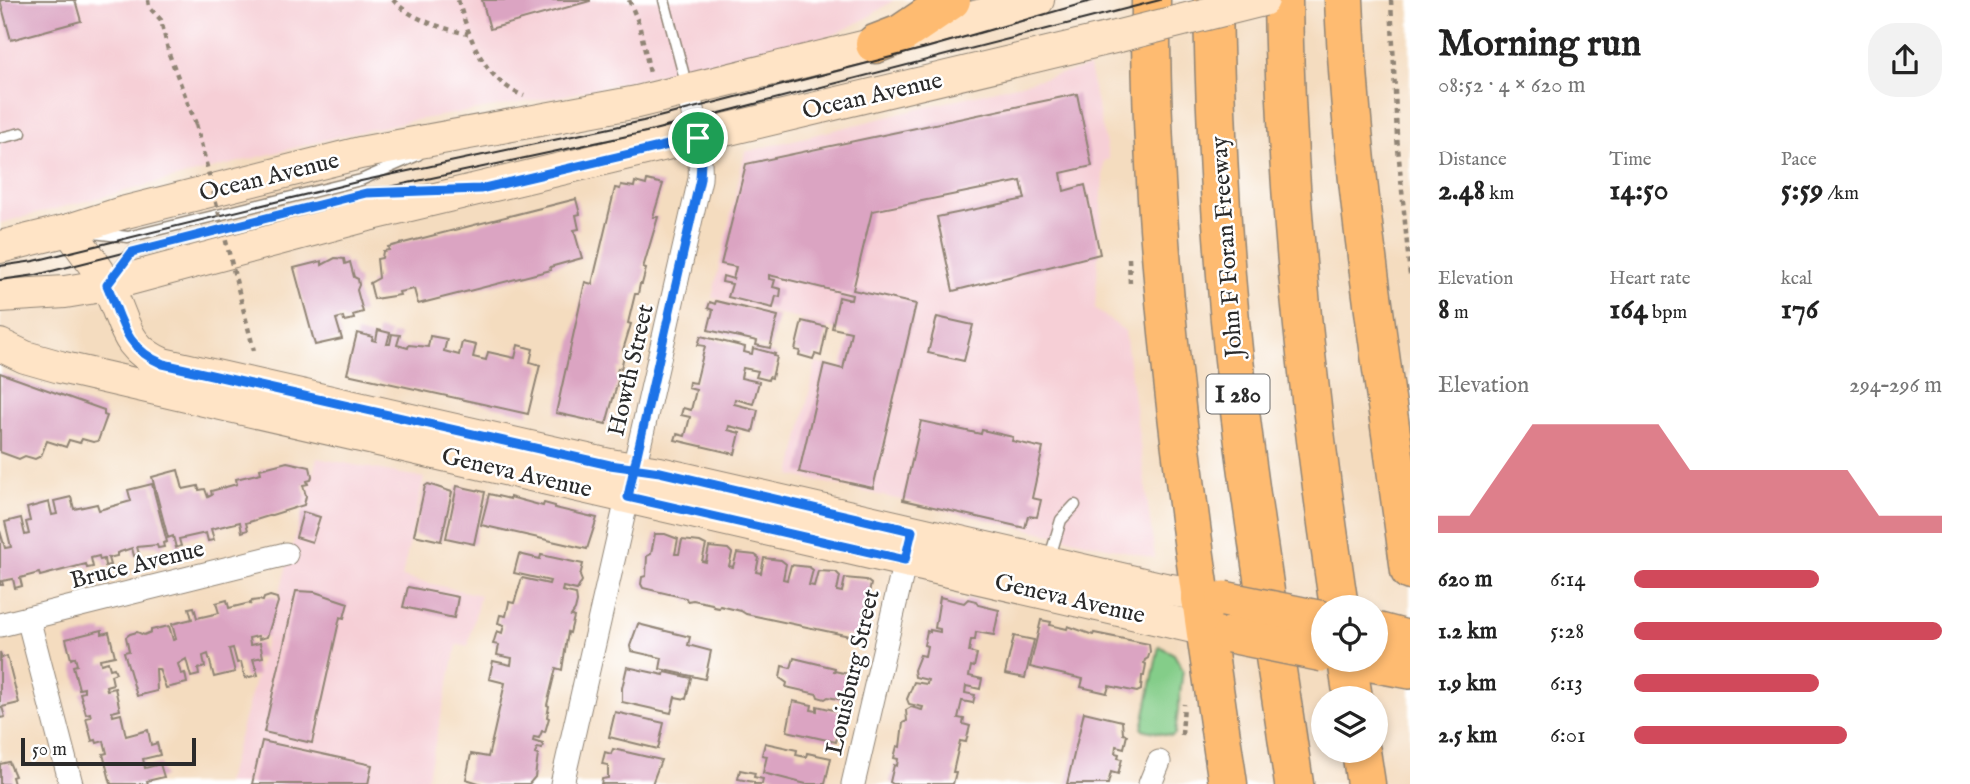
<!DOCTYPE html>
<meta charset="utf-8">
<style>
:root{--surface:#fff;--page:#f2f2f2;--text:#222;--muted:#767676;--accent:#d1495b}
body{margin:0;font-family:"IM FELL English",serif;background:var(--page);color:var(--text);height:100vh;display:flex;flex-direction:column;font-size:26px;white-space:nowrap}
*{box-sizing:border-box;margin:0}
p{font-size:23px;color:var(--muted)}
.icon{flex:none;width:38px;height:38px;fill:none;stroke:currentColor;stroke-width:2;stroke-linecap:round;stroke-linejoin:round}
.map{position:relative;flex:1;overflow:hidden}
.sheet{display:flex;flex-direction:column;background:var(--surface);width:560px}
.sheet>*{flex:none}
.tools{position:absolute;left:1311px;top:595px;display:grid;gap:14px}
.tools a{display:grid;place-items:center;width:77px;height:77px;border-radius:50%;background:var(--surface);box-shadow:0 4px 10px #0003;font-size:35px}
.scale{position:absolute;left:21px;bottom:18px;width:175px;box-sizing:border-box;padding-left:7px;border:4px solid #2b2b2b;border-top:0;font-size:19px;line-height:24px;white-space:nowrap;color:#2b2b2b;-webkit-text-stroke:5px #fff;paint-order:stroke}
.pin{position:absolute;display:grid;place-items:center;width:60px;height:60px;color:#fff;margin:-30px;border:4px solid #fff;border-radius:50%;box-shadow:0 2px 7px #0007}
.round{display:grid;place-items:center;flex:none;width:74px;height:74px;border-radius:28px;background:var(--page)}
.summary{display:flex;align-items:center;justify-content:space-between;height:119px;padding:0 28px}
h1{font-size:38px;font-weight:700;line-height:52px}
.stats{display:grid;grid-template-columns:repeat(3,1fr);gap:10px;height:119px;padding:7px 28px}
.stats div{display:grid;align-content:center}
.stats b{font-size:30px;font-weight:700}
.stats small{font-size:19px;font-weight:400}
.stats p{font-size:19px}
.chart{height:196px;padding:14px 28px}
.chart p{display:flex;justify-content:space-between}
.chart svg{width:100%;height:126px;margin-top:7px;fill:var(--accent);opacity:.7}
ul{padding:0 28px;list-style:none;font-size:23px}
li{display:grid;grid-template-columns:112px 84px 1fr;align-items:center;height:52px}
li i{height:18px;border-radius:9px;background:var(--accent)}
main{display:flex;flex:1;min-height:0}
.map>svg:first-child{display:block}
</style>
<main>
<div class="map">
<svg width="1410" height="784" viewBox="0 0 1410 784">
<rect width="100%" height="100%" fill="#fff"/>
<filter id="ink" filterUnits="userSpaceOnUse"><feTurbulence type="fractalNoise" baseFrequency=".0143" numOctaves="2"/><feDisplacementMap in="SourceGraphic" scale="14" xChannelSelector="R" yChannelSelector="G"/><feConvolveMatrix kernelMatrix="1 2 1 2 8 2 1 2 1" color-interpolation-filters="sRGB"/></filter>
<filter id="wash" filterUnits="userSpaceOnUse"><feTurbulence type="fractalNoise" baseFrequency=".00686" numOctaves="4" result="noise"/><feDisplacementMap in="SourceGraphic" scale="28" xChannelSelector="R" yChannelSelector="G"/><feGaussianBlur stdDeviation="1.57" result="paint"/><feColorMatrix in="noise" values="0 0 0 0 0 0 0 0 0 0 0 0 0 0 0 0 0 1.4 0 .05"/><feComposite in="paint" operator="in"/></filter>
<g filter="url(#wash)">
<rect width="100%" height="100%" fill="#f4dcbf"/>
<g fill="#f6cfd6">
<polygon points="0,0 894,0 867,18 834,35 562,96 410,121 345,135 0,223"/>
<polygon points="1089,67 1109,159 1104,161 1095,309 1125,331 1155,558 791,475 816,363 841,369 850,333 825,327 824,325 712,298 745,152"/>
<polygon points="317,458 424,478 402,577 480,595 468,646 457,645 426,784 226,784"/>
</g>
<polygon fill="#84cd89" stroke="#587c5a" stroke-width="2" points="1159,646 1174,654 1183,670 1175,734 1172,736 1142,729"/>
<g id="blocks">
<g fill="#dba4c2">
<polygon points="0,0 75,0 81,21 11,40"/>
<polygon points="482,0 590,0 590,1 490,29"/>
<polygon points="1077,94 1092,166 1061,173 1064,191 1085,185 1100,254 953,291 937,217 1025,199 1021,181 872,211 853,290 916,304 873,488 799,472 824,364 843,369 851,332 832,328 839,297 851,300 852,295 769,275 769,279 775,280 773,287 781,289 780,297 776,296 773,308 728,297 732,284 722,282 723,276 733,279 736,267 721,264 746,164"/>
<polygon points="647,180 663,184 653,217 658,217 643,268 646,269 642,284 640,284 638,294 635,294 628,323 631,324 623,350 625,351 621,369 618,368 616,377 619,377 606,424 556,413 585,282 592,284 615,188 620,189 621,185 634,187 635,182 646,185"/>
<polygon points="576,199 580,214 576,215 579,229 574,230 582,258 550,267 551,270 418,304 414,289 399,292 400,295 374,299 370,283 379,278 377,259 382,258 383,251 389,250 388,247"/>
<polygon points="335,258 344,259 345,264 350,262 354,277 358,279 359,285 357,290 363,312 353,315 354,319 344,321 343,317 336,319 342,339 315,345 294,268 322,261 322,265"/>
<polygon points="716,301 778,316 770,348 756,345 757,341 708,330 713,310 708,308 710,302 715,304"/>
<polygon points="937,317 973,325 964,361 928,353"/>
<polygon points="802,321 827,327 821,356 815,354 813,359 799,355 800,351 795,350"/>
<polygon points="378,330 390,333 387,344 390,344 392,334 400,335 397,345 408,348 409,345 428,347 430,336 447,339 444,351 459,355 462,342 476,345 473,357 486,360 488,352 515,358 518,345 533,349 530,362 540,365 528,414 347,374 357,333 373,337 372,340 376,341"/>
<polygon points="701,336 745,347 744,352 752,354 753,348 775,354 774,356 777,357 772,378 769,377 768,380 756,377 758,371 743,368 741,378 759,382 753,404 735,399 734,404 758,410 753,432 729,426 728,430 740,433 735,454 675,440 677,434 685,436 690,417 681,415 683,408 691,410 696,390 688,388 689,382 696,383 705,346 698,345"/>
<polygon points="0,373 104,410 104,415 107,416 98,441 93,442 82,439 80,443 69,440 66,447 47,441 41,456 35,459 25,456 19,459 0,452"/>
<polygon points="921,421 981,434 982,430 1013,437 1012,441 1043,448 1032,498 1041,500 1037,517 1028,516 1025,528 903,500"/>
<polygon points="287,462 310,467 312,476 311,480 307,481 308,484 303,485 306,496 304,505 246,523 248,530 242,532 240,522 211,529 214,540 208,541 206,533 179,539 181,546 176,548 173,536 168,538 152,477 178,470 183,489 198,486 199,490 205,489 208,497 212,495 211,491 237,484 236,479 261,473 260,469"/>
<polygon points="152,484 167,542 163,543 164,547 158,548 157,545 137,547 139,554 134,556 132,548 117,553 117,556 108,558 110,565 105,566 104,559 100,560 99,556 91,558 93,567 87,568 86,564 40,576 39,573 20,578 22,586 15,588 13,579 2,581 3,585 0,585 0,531 5,548 11,547 5,522 21,518 25,535 29,534 26,522 30,521 27,508 49,502 52,515 57,514 54,501 71,497 74,509 97,504 99,510 131,501 128,490"/>
<polygon points="428,484 452,492 441,541 414,535 425,486"/>
<polygon points="457,486 485,492 474,544 446,538"/>
<polygon points="489,494 510,499 510,497 543,506 544,503 555,506 555,508 597,518 587,549 481,525"/>
<polygon points="303,512 320,517 312,542 296,537"/>
<polygon points="655,534 665,534 678,539 675,554 679,554 682,540 700,542 706,545 702,561 706,562 709,547 728,549 732,553 729,566 733,567 737,553 755,555 759,558 756,572 761,573 764,558 781,560 786,564 783,579 787,580 791,565 809,567 813,570 809,585 814,586 818,571 836,572 840,576 837,591 842,592 845,578 866,580 871,584 859,638 746,614 741,611 720,606 719,608 714,607 712,604 693,600 687,601 686,598 643,588 641,584 642,577 646,576 647,556 651,554"/>
<polygon points="519,554 540,559 541,555 583,564 580,576 582,581 577,590 563,587 562,591 576,594 577,602 575,610 571,616 574,617 570,633 568,632 562,670 556,668 547,705 549,706 547,717 549,718 545,732 542,731 539,738 534,737 533,741 543,744 542,749 537,748 535,754 538,755 535,777 529,784 482,784 466,779 471,754 488,757 494,732 505,683 489,679 493,661 511,665 512,658 497,655 499,645 493,644 497,631 502,633 504,625 498,623 500,615 506,616 509,602 514,603 522,578 549,584 550,581 514,573"/>
<polygon points="408,587 458,597 454,618 403,607"/>
<polygon points="296,591 315,592 348,603 344,618 340,617 312,743 264,732"/>
<polygon points="270,596 277,598 278,602 267,637 259,639 258,636 249,638 250,645 260,643 263,657 253,659 258,675 245,678 241,662 237,663 233,648 229,649 235,672 214,677 208,654 203,656 205,667 198,669 199,675 191,677 186,659 178,664 181,674 185,673 187,683 166,688 159,669 156,669 157,691 137,696 124,652 129,651 126,637 130,634 137,632 144,635 151,632 151,630 169,626 173,640 176,639 172,624 192,619 189,608 194,607 197,618 219,613 216,603 227,600 229,608 250,603 250,605 252,601 259,600 263,601 264,598"/>
<polygon points="940,597 964,603 968,599 976,601 978,605 999,610 994,635 976,632 975,640 971,640 969,652 977,654 974,667 971,666 969,676 982,679 980,689 966,686 965,693 975,695 973,703 962,701 958,718 964,719 963,724 970,726 966,742 960,741 953,772 956,772 953,784 893,784 890,782 894,765 897,766 898,759 894,758 897,746 900,747 903,723 907,721 906,710 911,707 922,710 923,707 909,704 907,699 914,682 927,684 928,680 915,677 914,670 920,655 925,656 927,646 924,645 927,631 930,632 930,630 940,632 940,629 935,628"/>
<polygon points="1041,620 1051,622 1050,625 1067,629 1068,626 1093,635 1094,633 1149,644 1150,652 1148,658 1145,660 1144,663 1146,664 1144,676 1142,676 1141,690 1137,692 1109,686 1107,693 1081,687 1083,679 1030,667"/>
<polygon points="638,624 690,637 688,645 711,651 705,679 660,669 662,658 631,651 630,646"/>
<polygon points="102,630 102,634 109,632 115,656 100,659 101,664 108,662 110,669 114,668 116,673 111,675 113,684 106,686 107,690 115,688 120,710 112,712 113,716 121,714 126,736 148,730 151,745 157,743 160,755 143,759 145,768 160,764 164,777 147,781 148,784 111,784 103,754 107,753 104,741 97,743 96,740 92,741 86,718 91,717 90,713 86,714 80,693 84,692 84,688 79,689 73,666 77,665 75,657 71,659 66,639"/>
<polygon points="1014,636 1034,640 1025,678 1005,674"/>
<polygon points="0,652 2,658 7,656 19,703 2,707 5,717 0,718"/>
<polygon points="794,658 835,668 834,671 849,674 843,700 828,697 825,699 818,697 817,694 786,687 787,683 780,678 782,666 791,668"/>
<polygon points="627,667 664,675 665,672 691,678 686,699 675,697 671,713 622,702 622,688"/>
<polygon points="793,701 812,705 811,710 817,711 817,706 842,712 836,742 787,731"/>
<polygon points="615,712 664,723 658,749 609,737"/>
<polygon points="1084,712 1122,721 1123,734 1127,735 1124,748 1116,746 1115,753 1119,754 1118,758 1122,759 1118,774 1111,772 1108,784 1067,784"/>
<polygon points="262,741 372,765 368,784 252,784"/>
<polygon points="765,743 797,750 796,755 806,757 807,753 831,758 825,784 806,784 763,773 767,756 762,755"/>
<polygon points="613,749 661,760 652,784 601,784 602,779 608,778 608,765 602,764 605,752 611,754"/>
<polygon points="9,762 15,776 12,777 14,784 0,784 0,764"/>
<polygon points="740,770 755,773 754,777 763,779 762,784 754,784 754,782 738,779"/>
</g>
</g>
</g>
<g filter="url(#ink)">
<use href="#blocks" fill-opacity="0" stroke="#908475" stroke-width="2"/>
<g fill="none" stroke-linecap="round" stroke-linejoin="round">
<defs>
<g id="lane">
<polyline points="664,0 687,87"/>
<polyline points="0,138 21,133"/>
<polyline points="93,233 128,237 361,180 418,155"/>
<polyline points="115,274 132,252 366,193 410,192"/>
<polyline points="1049,560 1061,520 1075,505"/>
</g>
<g id="street">
<polyline points="28,618 71,784"/>
<polyline points="0,625 286,554"/>
<path d="M562,784L700,179C702,149 694,120 688,90"/>
<polyline points="853,784 908,548"/>
<polyline points="1150,784 1159,762"/>
</g>
<g id="secondary">
<path d="M69,230C82,248 96,265 106,284C126,318 121,347 163,364L610,465L660,473L1165,589L1202,595"/>
<polyline points="0,247 69,230 122,213 360,153 637,102 875,44 1038,0"/>
<polyline points="0,296 65,292 107,285 368,215 1119,36"/>
<polyline points="0,345 25,357 60,367 1206,630"/>
</g>
<g id="primary">
<polyline points="1376,630 1410,639"/>
<polyline points="1351,660 1410,671"/>
</g>
<g id="highway">
<path d="M1151,0C1149,263 1190,525 1228,784"/>
<path d="M1213,0C1215,129 1222,258 1237,386C1252,519 1275,651 1294,784"/>
<path d="M1283,0C1286,204 1309,406 1339,607"/>
<path d="M1344,0C1352,191 1385,381 1410,571"/>
<polyline points="875,44 901,34 951,0"/>
<polyline points="1347,660 1353,698"/>
<polyline points="1361,751 1366,784"/>
</g>
</defs>
<use href="#lane" stroke="#908475" stroke-width="13"/>
<use href="#street" stroke="#908475" stroke-width="25"/>
<use href="#secondary" stroke="#908475" stroke-width="34"/>
<use href="#primary" stroke="#908475" stroke-width="38"/>
<use href="#highway" stroke="#908475" stroke-width="41"/>
<g stroke="#908475" stroke-width="4.5" stroke-dasharray="5 5" stroke-linecap="butt">
<polyline points="148,0 149,7 161,20 169,54 196,124"/>
<path d="M393,0C412,20 442,28 468,34"/>
<path d="M458,0C470,39 483,79 524,96"/>
<polyline points="629,0 639,24 650,73"/>
<polyline points="1391,0 1397,137 1410,276"/>
<polyline points="1129,258 1130,284"/>
<polyline points="1182,735 1184,704"/>
</g>
<use href="#lane" stroke="#fff" stroke-width="10"/>
<use href="#street" stroke="#fff" stroke-width="23"/>
<use href="#secondary" stroke="#ffe4c6" stroke-width="32"/>
<use href="#primary" stroke="#febb71" stroke-width="35"/>
<use href="#highway" stroke="#febb71" stroke-width="38"/>
<g stroke="#2b2b2b" stroke-width="2">
<polyline points="0,266 34,261 361,181 643,121 926,48 1095,0"/>
<polyline points="0,280 36,275 366,192 646,132 1160,0"/>
</g>
<defs>
<polyline id="secondary-bridge" points="1119,36 1263,0"/>
<g id="primary-bridge">
<polyline points="1224,599 1323,619"/>
<polyline points="1230,635 1323,654"/>
</g>
</defs>
<use href="#secondary-bridge" stroke="#908475" stroke-width="34" stroke-linecap="butt"/>
<use href="#primary-bridge" stroke="#908475" stroke-width="38" stroke-linecap="butt"/>
<polyline stroke="#908475" stroke-width="4.5" stroke-dasharray="5 5" stroke-linecap="butt" points="196,124 254,351"/>
<use href="#secondary-bridge" stroke="#ffe4c6" stroke-width="32"/>
<use href="#primary-bridge" stroke="#febb71" stroke-width="35"/>
</g>
</g>
<g fill="none" stroke-linecap="round" stroke-linejoin="round" filter="url(#ink)">
<defs>
<path id="route" d="M698,138L480,189L366,193L132,252L107,285C122,320 124,348 163,364L610,465L660,472L912,531L905,560L628,497L634,468L700,179L701,162L698,138"/>
</defs>
<use href="#route" stroke="#fff" stroke-width="14"/>
<use href="#route" stroke="#1a73e8" stroke-width="9"/>
</g>
<g text-anchor="middle" stroke-width="5" stroke-linejoin="round" paint-order="stroke">
<rect fill="#fff" stroke="#6b6b6b" stroke-width="2" x="1206.5" y="374.5" width="63" height="39" rx="5"/>
<g font-size="23" font-weight="bold" fill="#2b2b2b">
<text x="1238" y="402">I 280</text>
</g>
<g font-size="24" fill="#2b2b2b" stroke="#fff">
<text transform="translate(872 95) rotate(-13)" y="8">Ocean Avenue</text>
<text transform="translate(269 176) rotate(-14)" y="8">Ocean Avenue</text>
<text transform="translate(1226 247) rotate(-94)" y="8">John F Foran Freeway</text>
<text transform="translate(630 370) rotate(-77)" y="8">Howth Street</text>
<text transform="translate(517 472) rotate(13)" y="8">Geneva Avenue</text>
<text transform="translate(137 564) rotate(-14)" y="8">Bruce Avenue</text>
<text transform="translate(1070 598) rotate(13)" y="8">Geneva Avenue</text>
<text transform="translate(852 672) rotate(-77)" y="8">Louisburg Street</text>
</g>
</g>
</svg>
<div class="tools">
<a><svg class="icon" aria-label="locate" viewBox="0 0 24 24"><circle cx="12" cy="12" r="6"/><path d="M12 2v4M12 18v4M2 12h4M18 12h4"/></svg></a>
<a><svg class="icon" aria-label="layers" viewBox="0 0 24 24"><path d="M12 4l9 5-9 5-9-5zM3 14l9 5 9-5"/></svg></a>
</div>
<div class="scale">50 m</div>
<div class="pin" style="left:698px;top:138px;background:#1e9e55"><svg class="icon" aria-label="arrive" viewBox="0 0 24 24"><path d="M6 21V4h12l-3 4 3 4H6"/></svg></div>
</div>
<section class="sheet">
<div class="summary"><div><h1>Morning run</h1><p>08:52 · 4 × 620 m</p></div><a class="round"><svg class="icon" aria-label="share" viewBox="0 0 24 24"><path d="M12 15V3M7 8l5-5 5 5M5 13v7h14v-7"/></svg></a></div>
<div class="stats">
<div><p>Distance</p><b>2.48<small> km</small></b></div>
<div><p>Time</p><b>14:50</b></div>
<div><p>Pace</p><b>5:59<small> /km</small></b></div>
</div>
<div class="stats">
<div><p>Elevation</p><b>8<small> m</small></b></div>
<div><p>Heart rate</p><b>164<small> bpm</small></b></div>
<div><p>kcal</p><b>176</b></div>
</div>
<div class="chart"><p><span>Elevation</span>294–296 m</p>
<svg viewBox="0 0 160 44" preserveAspectRatio="none"><path d="M0 44V38L10 38L20 22L30 6L40 6L50 6L60 6L70 6L80 22L90 22L100 22L110 22L120 22L130 22L140 38L150 38L160 38V44z"/></svg>
</div>
<ul>
<li><b>620 m</b>6:14<i style="width:60%"></i></li>
<li><b>1.2 km</b>5:28<i style="width:100%"></i></li>
<li><b>1.9 km</b>6:13<i style="width:60%"></i></li>
<li><b>2.5 km</b>6:01<i style="width:69%"></i></li>
</ul>
</section>
</main>
